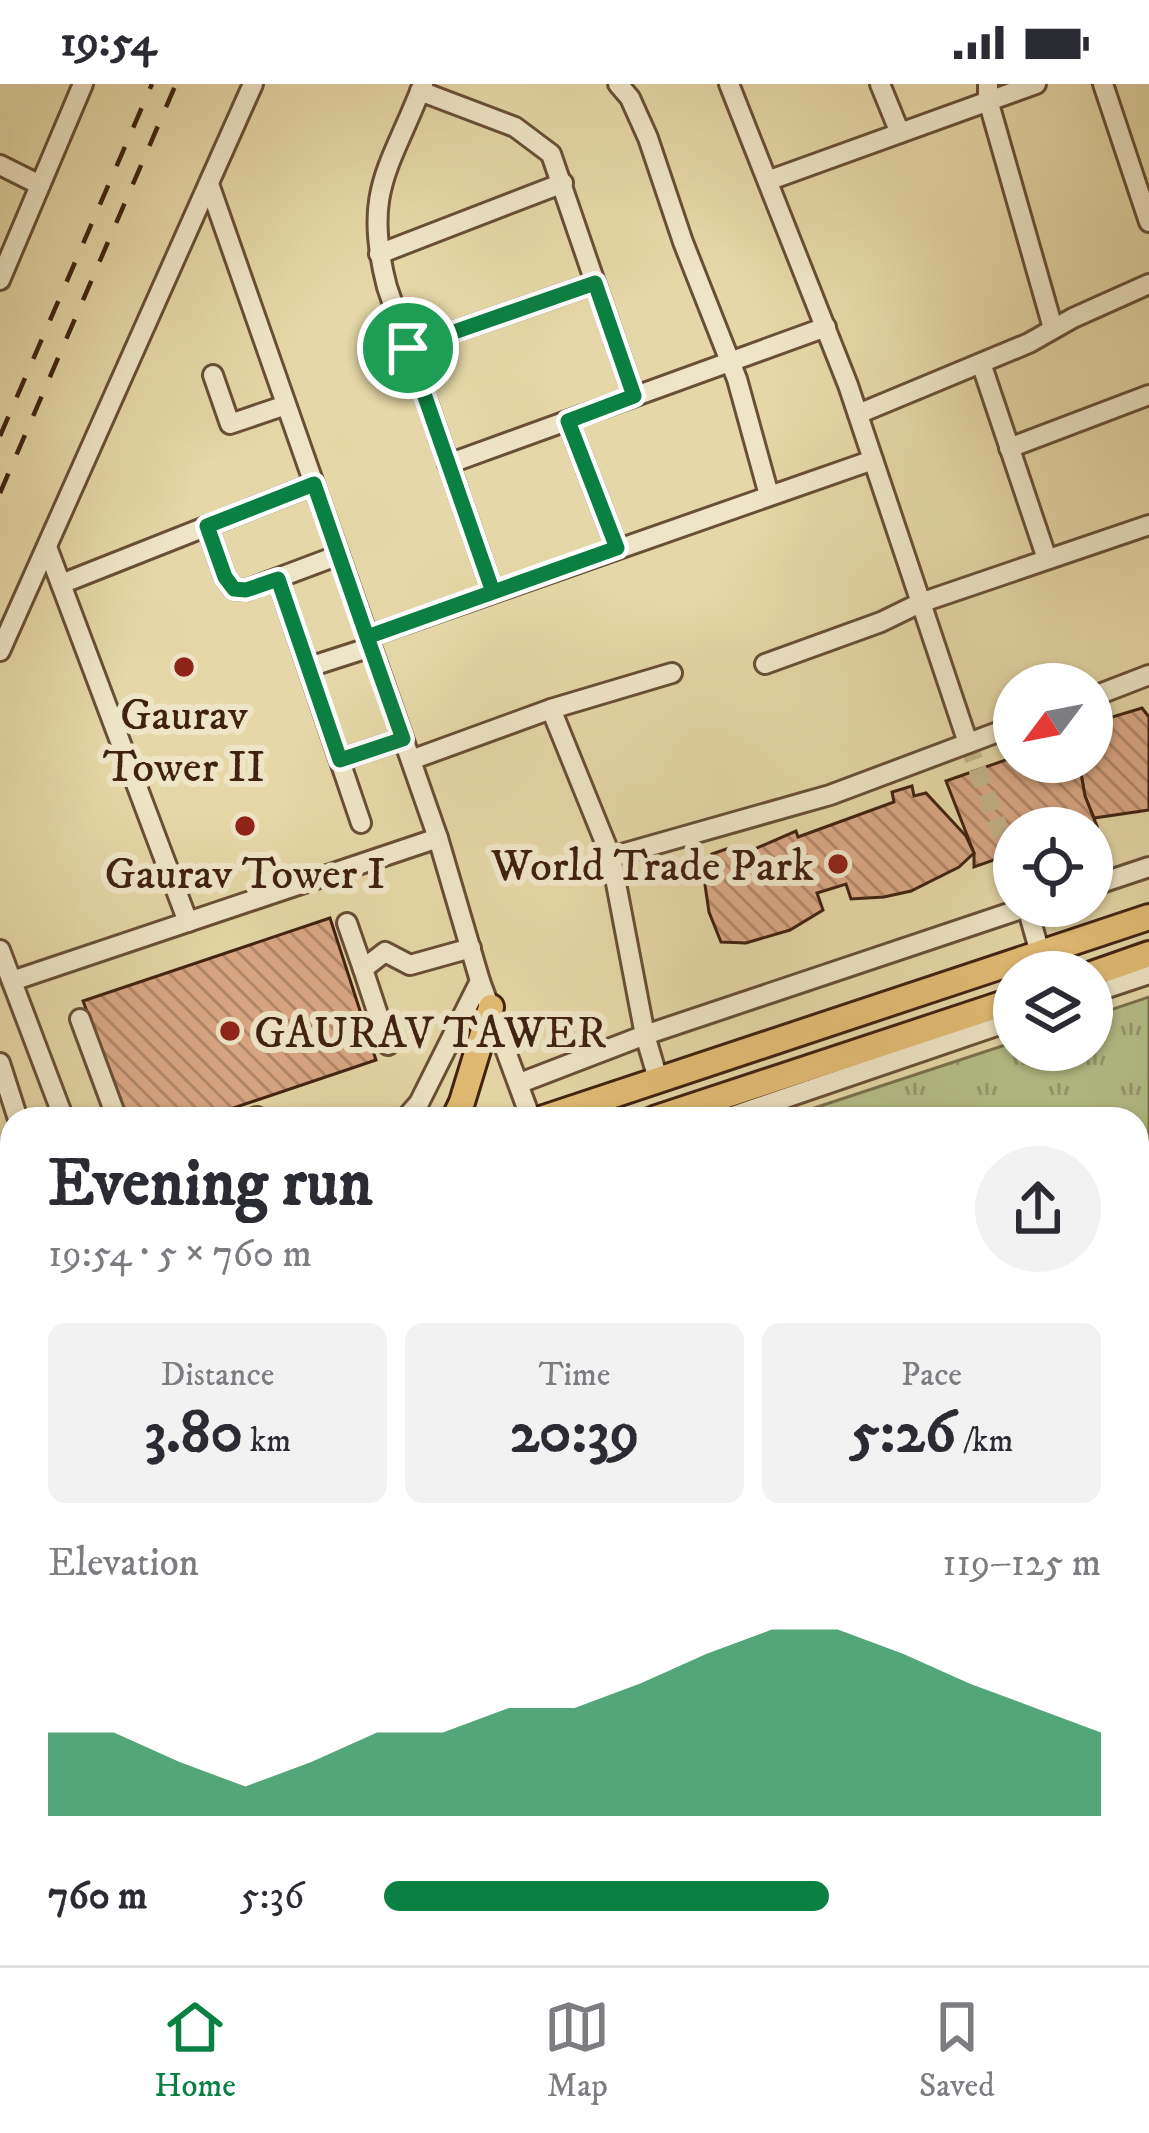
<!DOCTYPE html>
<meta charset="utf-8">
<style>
:root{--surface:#fff;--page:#f2f2f3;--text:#2b2b33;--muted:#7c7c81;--line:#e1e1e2;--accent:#0b8043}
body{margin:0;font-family:"IM FELL DW Pica",serif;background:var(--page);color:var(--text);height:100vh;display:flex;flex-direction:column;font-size:45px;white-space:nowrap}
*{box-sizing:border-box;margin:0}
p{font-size:39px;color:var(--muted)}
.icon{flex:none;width:66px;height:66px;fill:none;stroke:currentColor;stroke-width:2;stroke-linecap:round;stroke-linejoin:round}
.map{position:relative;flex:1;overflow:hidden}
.details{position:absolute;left:0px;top:1023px;width:1149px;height:858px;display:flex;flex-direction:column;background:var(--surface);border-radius:36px 36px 0 0;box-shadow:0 3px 9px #0004}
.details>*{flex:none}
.needle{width:78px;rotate:238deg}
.fabs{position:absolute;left:993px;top:579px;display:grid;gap:24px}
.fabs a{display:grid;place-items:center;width:120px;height:120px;border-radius:50%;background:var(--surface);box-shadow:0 3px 9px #0004;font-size:60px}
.pin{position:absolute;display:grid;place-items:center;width:102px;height:102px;color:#fff;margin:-51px;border:6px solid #fff;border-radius:50%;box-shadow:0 3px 12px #0007}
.round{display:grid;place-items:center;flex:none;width:126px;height:126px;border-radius:63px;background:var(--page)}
.summary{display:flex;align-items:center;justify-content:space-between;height:204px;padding:0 48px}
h1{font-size:66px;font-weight:700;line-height:90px}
.metrics{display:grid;grid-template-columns:repeat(3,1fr);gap:18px;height:204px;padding:12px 48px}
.metrics div{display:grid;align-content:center;border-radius:18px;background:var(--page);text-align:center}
.metrics b{font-size:60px;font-weight:700}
.metrics small{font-size:33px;font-weight:400}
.metrics p{font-size:33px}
.chart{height:336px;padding:24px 48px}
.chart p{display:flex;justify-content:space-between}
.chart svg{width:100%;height:216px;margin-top:12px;fill:var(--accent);opacity:.7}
ul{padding:0 48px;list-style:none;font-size:39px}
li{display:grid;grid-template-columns:192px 144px 1fr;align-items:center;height:90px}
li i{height:30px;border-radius:15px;background:var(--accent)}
.status{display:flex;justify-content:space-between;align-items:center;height:84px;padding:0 60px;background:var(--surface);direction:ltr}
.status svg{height:33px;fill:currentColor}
.menu{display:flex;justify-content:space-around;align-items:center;height:168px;border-top:3px solid var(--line);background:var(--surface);font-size:33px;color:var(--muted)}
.menu a{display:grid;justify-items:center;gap:6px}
.menu .active{color:var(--accent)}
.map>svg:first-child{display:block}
</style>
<div class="status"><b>19:54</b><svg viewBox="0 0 49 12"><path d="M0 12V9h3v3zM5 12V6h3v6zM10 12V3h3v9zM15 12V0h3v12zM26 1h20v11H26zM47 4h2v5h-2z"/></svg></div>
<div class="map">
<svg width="1149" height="1881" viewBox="0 0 1149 1881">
<defs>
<pattern id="park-tufts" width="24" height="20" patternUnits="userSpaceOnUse" patternTransform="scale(3)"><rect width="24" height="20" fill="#b4be88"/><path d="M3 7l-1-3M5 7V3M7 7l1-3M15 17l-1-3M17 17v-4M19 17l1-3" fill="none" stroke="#949a6e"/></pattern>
<pattern id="building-back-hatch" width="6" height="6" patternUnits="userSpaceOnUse" patternTransform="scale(3)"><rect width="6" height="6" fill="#daa785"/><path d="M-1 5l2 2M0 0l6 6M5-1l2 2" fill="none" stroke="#b2886b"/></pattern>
</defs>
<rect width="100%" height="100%" fill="#e5d7a7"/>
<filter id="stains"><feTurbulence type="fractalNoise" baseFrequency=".00167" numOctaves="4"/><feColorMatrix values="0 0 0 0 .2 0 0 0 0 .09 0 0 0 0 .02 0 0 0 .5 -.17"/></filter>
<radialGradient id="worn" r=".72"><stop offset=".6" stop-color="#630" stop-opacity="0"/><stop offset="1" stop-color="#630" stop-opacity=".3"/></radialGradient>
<polygon fill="url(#park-tufts)" stroke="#7a704c" stroke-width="3" points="1149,913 1149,1101 1137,1105 1137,1035 781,1035 1014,958 1014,966 1092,966 1092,932"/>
<g fill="url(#building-back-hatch)" stroke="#402211" stroke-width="3">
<polygon points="1142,624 1149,633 1149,726 1094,734 1085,712 1079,678 1092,678 1092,639"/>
<polygon points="1014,673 1014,678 1079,678 1085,712 1097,742 1014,744 1014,769 974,783 974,769 946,697"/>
<polygon points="912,702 914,712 926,709 966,752 974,769 959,783 911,807 884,813 851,815 846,800 817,809 823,826 790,846 746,859 721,858 709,828 705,801 710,781 715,778 712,770 729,764 734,774 796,747 798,753 894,718 892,708"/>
<polygon points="330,834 376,976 201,1035 128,1035 83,917"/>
<polygon points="250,1869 590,1869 556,1881 245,1881"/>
<polygon points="846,1869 1009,1869 1012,1881 851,1881"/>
</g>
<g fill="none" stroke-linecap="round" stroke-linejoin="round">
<polyline stroke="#c4b389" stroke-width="18" stroke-dasharray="18 9" stroke-linecap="butt" points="968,659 1014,786"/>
<defs>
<g id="minor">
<path d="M423,0C390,85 362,107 387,203L493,508"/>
<polyline points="618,0 630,14 648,54 683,158 737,295 769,411"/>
<polyline points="729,0 848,301 968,659"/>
<polyline points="880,0 900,49"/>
<polyline points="988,0 988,16 1053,244"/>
<polyline points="1103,0 1149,138"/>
<polyline points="420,7 515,43 551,70 634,312"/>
<polyline points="0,81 40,101"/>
<polyline points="770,96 1036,0"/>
<polyline points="209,100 438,754 480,897 531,1035"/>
<polyline points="379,170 563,99"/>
<polyline points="0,196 83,0"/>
<polyline points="408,264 595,199"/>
<polyline points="981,279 1047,475"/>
<polyline points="213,291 230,340 286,321"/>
<polyline points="858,330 1029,259 1073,234 1149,200"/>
<polyline points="568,337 617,464"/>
<polyline points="1009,364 1149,311"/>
<polyline points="448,380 826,243"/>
<polyline points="207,442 225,493 234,505 246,506 339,471"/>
<polyline points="47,463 188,838"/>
<polyline points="278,495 361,739"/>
<polyline points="61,500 314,400"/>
<polyline points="367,553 873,376"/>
<polyline points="0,567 253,0"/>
<polyline points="765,580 881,538 920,519 1149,441"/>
<polyline points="309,583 371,563"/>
<polyline points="1092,613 1149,591"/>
<polyline points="551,625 611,773 830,711 1014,642"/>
<polyline points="340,676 403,655"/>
<polyline points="411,676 551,625 672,589"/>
<polyline points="611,773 645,951 658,995"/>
<polyline points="1092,802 1149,783"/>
<polyline points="1027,823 1040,869"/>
<polyline points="347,839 363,885"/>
<polyline points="0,866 64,1035"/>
<polyline points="12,897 438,754"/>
<polyline points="1092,909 1149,890"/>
<polyline points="80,935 117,1035"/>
<polyline points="388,961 363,885 385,868 410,881 471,864"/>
<polyline points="0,979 18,1035"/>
<polyline points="520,999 645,951 1030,822"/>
<polyline points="251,1035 257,1033"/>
<polyline points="405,1035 419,1019 480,897"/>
<polyline points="724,1035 1014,936"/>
<polyline points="0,1125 12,1121"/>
<polyline points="1137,1152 1149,1148"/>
<polyline points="0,1193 12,1189"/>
<polyline points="0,1284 12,1280"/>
<polyline points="1137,1334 1149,1330"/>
<polyline points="1137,1345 1149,1378"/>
<polyline points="1137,1486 1149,1482"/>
<polyline points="1137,1648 1149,1643"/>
<polyline points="790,1869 795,1881"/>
<polyline points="1096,1869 1097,1881"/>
<polyline points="620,1881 654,1869"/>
</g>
<g id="major">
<polyline points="1092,890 1149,870"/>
<polyline points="454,1035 462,1018 491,923"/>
<polyline points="541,1035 1149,833"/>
<polyline points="654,1035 1014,916"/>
<polyline points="0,1223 12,1219"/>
<polyline points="0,1249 12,1245"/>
</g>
</defs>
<use href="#minor" stroke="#694f36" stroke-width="24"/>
<use href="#major" stroke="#402211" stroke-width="30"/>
<use href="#minor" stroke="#eee5c6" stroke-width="18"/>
<use href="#major" stroke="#e2bc74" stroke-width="24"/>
<g stroke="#402211" stroke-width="4.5" stroke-dasharray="21 21" stroke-linecap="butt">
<polyline points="0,352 152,0"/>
<polyline points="0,409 176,0"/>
</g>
</g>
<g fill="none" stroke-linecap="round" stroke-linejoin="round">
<defs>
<polyline id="route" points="408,264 493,508 367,553 314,400 207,442 225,493 234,505 246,506 278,495 340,676 403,655 367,553 617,464 568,337 634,312 595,199 408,264"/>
</defs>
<use href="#route" stroke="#fff" stroke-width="24"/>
<use href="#route" stroke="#0b8043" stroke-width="15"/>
</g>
<g fill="#8f2418" stroke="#eee5c6" stroke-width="4.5">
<circle cx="184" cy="583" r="12"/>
<circle cx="245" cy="742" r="12"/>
<circle cx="838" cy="780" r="12"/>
<circle cx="230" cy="947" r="12"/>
</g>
<g text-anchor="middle" stroke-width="12" stroke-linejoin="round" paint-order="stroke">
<g font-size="45" fill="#402211" stroke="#eee5c6">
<text x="184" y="645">Gaurav<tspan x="184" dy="52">Tower II</tspan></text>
<text x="814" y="796" text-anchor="end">World Trade Park</text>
<text x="245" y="804">Gaurav Tower I</text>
<text x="254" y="963" text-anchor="start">GAURAV TAWER</text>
</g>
</g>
<rect width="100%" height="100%" filter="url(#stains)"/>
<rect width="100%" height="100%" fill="url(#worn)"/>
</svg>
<div class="fabs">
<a><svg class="needle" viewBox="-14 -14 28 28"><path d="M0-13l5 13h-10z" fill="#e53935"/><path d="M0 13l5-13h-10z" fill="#7c7c81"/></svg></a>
<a><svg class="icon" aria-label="locate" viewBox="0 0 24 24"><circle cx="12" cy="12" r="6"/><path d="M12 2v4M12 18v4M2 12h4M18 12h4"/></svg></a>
<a><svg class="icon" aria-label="layers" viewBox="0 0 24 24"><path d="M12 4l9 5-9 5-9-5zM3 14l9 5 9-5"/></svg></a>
</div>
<div class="pin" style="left:408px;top:264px;background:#1e9e55"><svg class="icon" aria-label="arrive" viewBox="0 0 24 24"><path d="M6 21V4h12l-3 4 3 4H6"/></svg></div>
<section class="details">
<div class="summary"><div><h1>Evening run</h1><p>19:54 · 5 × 760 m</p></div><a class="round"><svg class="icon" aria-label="share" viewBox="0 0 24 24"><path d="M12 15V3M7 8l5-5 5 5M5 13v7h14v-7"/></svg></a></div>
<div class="metrics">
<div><p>Distance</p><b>3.80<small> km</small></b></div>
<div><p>Time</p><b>20:39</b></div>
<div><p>Pace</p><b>5:26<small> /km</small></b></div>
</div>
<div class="chart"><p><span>Elevation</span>119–125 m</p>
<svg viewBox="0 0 160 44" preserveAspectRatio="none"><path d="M0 44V27L10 27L20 33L30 38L40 33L50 27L60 27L70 22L80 22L90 17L100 11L110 6L120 6L130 11L140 17L150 22L160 27V44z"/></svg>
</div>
<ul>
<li><b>760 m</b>5:36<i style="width:62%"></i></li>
</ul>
</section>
</div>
<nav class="menu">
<a class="active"><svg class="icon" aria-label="home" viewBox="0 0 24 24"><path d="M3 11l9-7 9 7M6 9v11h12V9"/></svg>Home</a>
<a><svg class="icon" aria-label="map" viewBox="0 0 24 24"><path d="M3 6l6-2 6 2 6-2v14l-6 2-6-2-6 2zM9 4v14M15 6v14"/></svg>Map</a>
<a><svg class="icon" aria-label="saved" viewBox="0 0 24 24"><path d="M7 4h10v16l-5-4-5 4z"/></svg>Saved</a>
</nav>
